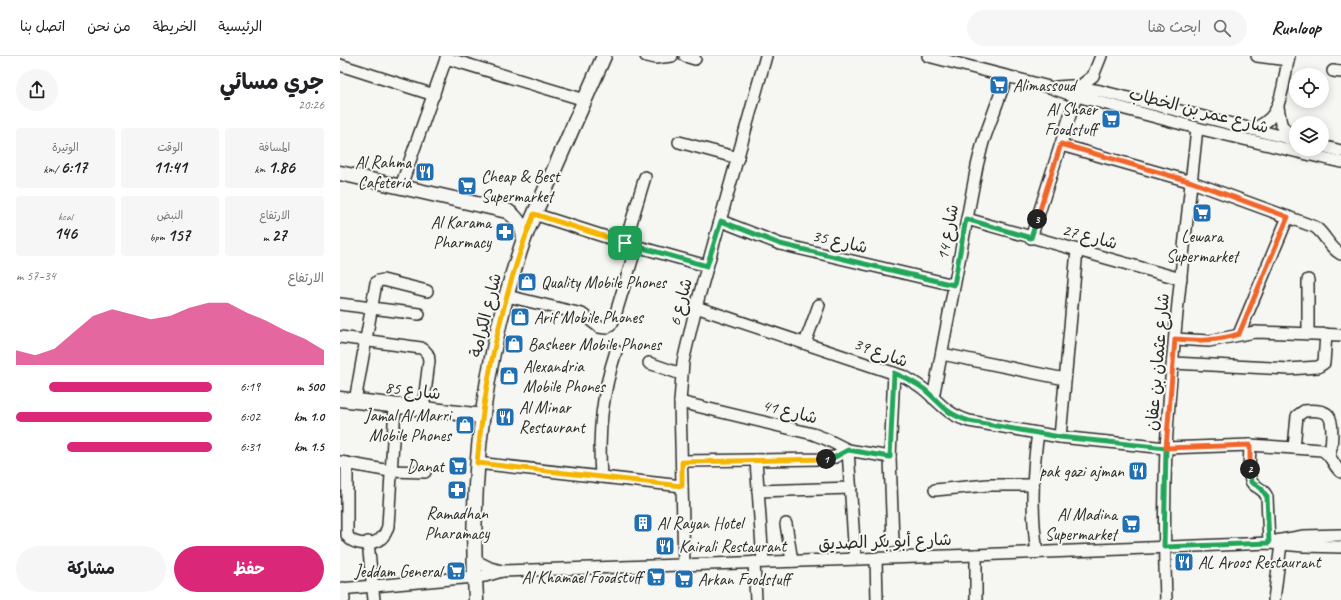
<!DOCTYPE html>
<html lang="ar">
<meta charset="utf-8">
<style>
:root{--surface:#fff;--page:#f6f6f6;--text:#202124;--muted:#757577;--line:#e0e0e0;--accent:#db2777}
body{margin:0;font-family:Caveat,"Playpen Sans Arabic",sans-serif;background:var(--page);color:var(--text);direction:rtl;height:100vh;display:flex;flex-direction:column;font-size:15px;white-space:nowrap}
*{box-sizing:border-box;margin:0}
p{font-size:13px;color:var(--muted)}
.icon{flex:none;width:22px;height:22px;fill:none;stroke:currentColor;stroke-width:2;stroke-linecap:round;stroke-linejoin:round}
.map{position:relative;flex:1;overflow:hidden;direction:ltr}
.drawer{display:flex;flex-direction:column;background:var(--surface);width:340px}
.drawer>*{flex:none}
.fabs{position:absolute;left:949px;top:12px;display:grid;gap:8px}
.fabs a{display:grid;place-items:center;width:40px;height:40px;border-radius:50%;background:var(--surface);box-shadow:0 2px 10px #0003;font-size:20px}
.pin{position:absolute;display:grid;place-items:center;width:34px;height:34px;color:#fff;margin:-17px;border-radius:8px;box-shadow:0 2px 6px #0006}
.km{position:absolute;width:20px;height:20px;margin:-10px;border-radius:50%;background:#222;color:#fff;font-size:11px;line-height:20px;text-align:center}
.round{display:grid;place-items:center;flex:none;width:42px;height:42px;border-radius:21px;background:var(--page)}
.headline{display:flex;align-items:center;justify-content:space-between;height:68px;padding:0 16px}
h1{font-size:22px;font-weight:700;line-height:30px}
.stats{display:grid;grid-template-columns:repeat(3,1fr);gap:6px;height:68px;padding:4px 16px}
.stats div{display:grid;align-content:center;border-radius:4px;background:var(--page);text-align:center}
.stats b{font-size:17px;font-weight:700}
.stats small{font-size:11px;font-weight:400}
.stats p{font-size:11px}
.chart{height:112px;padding:8px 16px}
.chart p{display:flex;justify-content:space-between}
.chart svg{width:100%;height:72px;margin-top:4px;fill:var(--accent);opacity:.7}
.primary-button{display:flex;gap:8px;margin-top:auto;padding:8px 16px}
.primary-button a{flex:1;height:46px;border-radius:24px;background:var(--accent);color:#fff;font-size:16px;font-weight:700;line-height:46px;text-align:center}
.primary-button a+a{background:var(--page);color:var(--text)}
ul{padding:0 16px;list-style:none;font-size:13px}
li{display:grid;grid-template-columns:64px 48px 1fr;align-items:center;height:30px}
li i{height:10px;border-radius:5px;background:var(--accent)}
header{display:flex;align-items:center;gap:24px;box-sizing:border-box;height:56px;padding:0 20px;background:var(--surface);border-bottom:1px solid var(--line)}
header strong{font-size:19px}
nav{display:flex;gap:22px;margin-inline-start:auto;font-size:14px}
.search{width:280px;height:36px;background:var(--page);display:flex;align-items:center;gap:10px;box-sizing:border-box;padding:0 14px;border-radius:22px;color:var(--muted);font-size:15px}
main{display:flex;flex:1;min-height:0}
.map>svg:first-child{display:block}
</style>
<header>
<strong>Runloop</strong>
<div class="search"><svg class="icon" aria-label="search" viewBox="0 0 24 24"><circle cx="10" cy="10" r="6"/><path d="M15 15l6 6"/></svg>ابحث هنا</div>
<nav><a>الرئيسية</a><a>الخريطة</a><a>من نحن</a><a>اتصل بنا</a></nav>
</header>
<main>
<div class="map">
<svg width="1001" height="544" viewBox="0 0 1001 544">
<rect width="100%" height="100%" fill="#f6f6f2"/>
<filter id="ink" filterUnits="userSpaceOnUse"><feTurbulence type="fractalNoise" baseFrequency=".025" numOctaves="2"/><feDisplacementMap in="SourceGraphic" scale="8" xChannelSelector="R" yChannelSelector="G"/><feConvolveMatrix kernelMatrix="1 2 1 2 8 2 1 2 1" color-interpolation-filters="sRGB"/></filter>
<g filter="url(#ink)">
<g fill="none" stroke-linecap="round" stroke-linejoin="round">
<defs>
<g id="minor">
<polyline points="306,0 315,2 332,0"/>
<polyline points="345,0 355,3"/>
<polyline points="588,0 709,31 729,38 857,72 1001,106"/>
<polyline points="917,0 948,4"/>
<polyline points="106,2 245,44"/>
<polyline points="0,9 94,39"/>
<polyline points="993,15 1001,16"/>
<polyline points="716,31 731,30 760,35 956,84"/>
<polyline points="938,51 941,68 951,82"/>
<path d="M912,73C935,65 938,52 943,31C945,20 947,10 949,0"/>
<polyline points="339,86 398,102"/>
<path d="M721,89L852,126L975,171C986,179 989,192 1001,198"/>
<polyline points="982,90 1001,95"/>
<polyline points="61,130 107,0"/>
<polyline points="194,158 285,187 367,210"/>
<polyline points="627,163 841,223"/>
<polyline points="381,165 440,188 614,229"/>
<polyline points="691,182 739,31 753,20 761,0"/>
<polyline points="285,187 305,121"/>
<polyline points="167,240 242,258 259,271 266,272 272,267 274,263 296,191"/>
<polyline points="0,248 79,258"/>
<path d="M356,251L565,321C572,325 579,329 586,335C602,349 607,358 629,365L720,381L826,392L910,389L982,394C992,399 993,410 1001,416"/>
<polyline points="899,278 948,161"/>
<polyline points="968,278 968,224"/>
<path d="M0,281L81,292C87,295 89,299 89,305L83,353"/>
<polyline points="835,283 869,285 915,276 1001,279"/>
<polyline points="465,287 479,249"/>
<polyline points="602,298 725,323"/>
<polyline points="309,307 341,318"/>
<polyline points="833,307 949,313 978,311 984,307 986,278"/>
<polyline points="593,342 637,110 643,86 667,20"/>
<polyline points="15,345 36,227 38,225 43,224 87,235"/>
<polyline points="340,346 473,378 486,383 508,394 550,401"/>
<polyline points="720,381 737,194"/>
<path d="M910,389C910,397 907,422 913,428C919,433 924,433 927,441L929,487"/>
<path d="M954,392L957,360L964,355C970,354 984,354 988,359C994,365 992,392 989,399"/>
<polyline points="416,404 423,506"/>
<polyline points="342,405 481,403 495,401 508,394 515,502"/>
<polyline points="0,406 50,415 85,416"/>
<path d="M7,407V479C13,491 37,490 44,479C46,477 47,473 48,470L55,350"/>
<polyline points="137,407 342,430"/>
<path d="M261,421C258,376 262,338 276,295"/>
<polyline points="595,434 648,429 692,429"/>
<polyline points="418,435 511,432"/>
<polyline points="446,468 452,505"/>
<polyline points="553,485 550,401 554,317"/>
<polyline points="936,485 964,480 1001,479"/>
<polyline points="28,486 34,544"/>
<path d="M697,496C691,456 692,417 698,377"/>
<polyline points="636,499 636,544"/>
<polyline points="536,502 537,544"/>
<polyline points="134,504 150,512 162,515 636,499 929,487 964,490 1001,491"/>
<polyline points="414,506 416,544"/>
<polyline points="344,509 340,346 343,306 356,251 426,0"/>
<polyline points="3,532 4,544"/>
<polyline points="0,533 145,520 162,515"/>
<path d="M826,544C824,494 824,443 826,392C832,285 846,178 857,72"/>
<polyline points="934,544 941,488"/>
</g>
<g id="major">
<path d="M0,117L167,155C178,162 183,170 184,183"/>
<polyline points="0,343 143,360"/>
<path d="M136,544C129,423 144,298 184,183C193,160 204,137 214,114C231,76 247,38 264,0"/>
</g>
</defs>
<use href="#minor" stroke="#2b2b2b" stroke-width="14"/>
<use href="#major" stroke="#2b2b2b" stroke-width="17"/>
<use href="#minor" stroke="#f6f6f2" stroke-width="11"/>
<use href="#major" stroke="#f6f6f2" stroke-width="14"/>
</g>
</g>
<g fill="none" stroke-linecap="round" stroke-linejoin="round" filter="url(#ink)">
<defs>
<path id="split-1" d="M285,187L194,158C163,237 145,322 137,407L342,430V406L486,403"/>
<path id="split-2" d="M486,403L495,401L508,394L550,401L554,317C564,321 574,326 584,333C602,348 604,357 629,365L720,381L826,392L824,491L929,487L927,441L921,432L911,426L910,413"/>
<path id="split-3" d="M697,163L721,88L852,126L948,161L899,278C877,285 858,285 835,283L826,392L910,389V413"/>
<polyline id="split-4" points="285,187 367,210 381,165 440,188 614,229 626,163 691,182 697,163"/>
</defs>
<use href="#split-1" stroke="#fff" stroke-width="8"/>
<use href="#split-2" stroke="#fff" stroke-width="8"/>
<use href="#split-3" stroke="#fff" stroke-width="8"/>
<use href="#split-4" stroke="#fff" stroke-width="8"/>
<use href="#split-1" stroke="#f5b400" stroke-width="5"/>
<use href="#split-2" stroke="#22a559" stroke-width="5"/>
<use href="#split-3" stroke="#f0652b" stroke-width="5"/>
<use href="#split-4" stroke="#22a559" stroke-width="5"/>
</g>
<defs>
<symbol id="supermarket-square" viewBox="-11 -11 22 22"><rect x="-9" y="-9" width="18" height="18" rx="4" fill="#1f6fb2" stroke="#f6f6f2"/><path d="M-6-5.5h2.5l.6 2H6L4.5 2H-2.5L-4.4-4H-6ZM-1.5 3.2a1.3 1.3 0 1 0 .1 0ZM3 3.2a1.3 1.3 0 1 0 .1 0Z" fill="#fff"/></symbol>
<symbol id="restaurant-square" viewBox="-11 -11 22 22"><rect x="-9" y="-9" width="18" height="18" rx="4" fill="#1f6fb2" stroke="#f6f6f2"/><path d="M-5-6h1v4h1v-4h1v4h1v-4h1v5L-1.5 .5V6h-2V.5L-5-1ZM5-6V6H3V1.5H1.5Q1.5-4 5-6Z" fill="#fff"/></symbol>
<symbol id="pharmacy-square" viewBox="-11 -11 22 22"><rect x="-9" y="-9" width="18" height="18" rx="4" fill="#1f6fb2" stroke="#f6f6f2"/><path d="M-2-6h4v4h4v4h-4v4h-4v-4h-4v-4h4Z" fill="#fff"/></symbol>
<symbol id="shop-square" viewBox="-11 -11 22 22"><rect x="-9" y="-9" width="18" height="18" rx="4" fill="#1f6fb2" stroke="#f6f6f2"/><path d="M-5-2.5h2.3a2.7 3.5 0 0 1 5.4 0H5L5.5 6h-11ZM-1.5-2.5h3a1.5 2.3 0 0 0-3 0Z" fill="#fff"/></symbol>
<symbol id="building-square" viewBox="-11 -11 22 22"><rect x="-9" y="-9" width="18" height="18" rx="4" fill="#1f6fb2" stroke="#f6f6f2"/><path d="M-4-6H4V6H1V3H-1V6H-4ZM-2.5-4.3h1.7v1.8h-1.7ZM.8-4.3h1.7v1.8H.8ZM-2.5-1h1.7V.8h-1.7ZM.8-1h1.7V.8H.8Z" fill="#fff"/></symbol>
</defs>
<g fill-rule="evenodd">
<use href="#supermarket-square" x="648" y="18" width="22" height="22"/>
<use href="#supermarket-square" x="760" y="52" width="22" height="22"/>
<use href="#restaurant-square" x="74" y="105" width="22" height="22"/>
<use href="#supermarket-square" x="116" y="119" width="22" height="22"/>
<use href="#supermarket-square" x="851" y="146" width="22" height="22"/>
<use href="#pharmacy-square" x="154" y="165" width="22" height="22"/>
<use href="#shop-square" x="176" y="215" width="22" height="22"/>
<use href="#shop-square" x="169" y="250" width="22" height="22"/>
<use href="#shop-square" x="163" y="277" width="22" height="22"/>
<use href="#shop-square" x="158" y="309" width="22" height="22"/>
<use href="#restaurant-square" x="154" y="350" width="22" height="22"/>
<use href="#shop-square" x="114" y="358" width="22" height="22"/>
<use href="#supermarket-square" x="107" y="399" width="22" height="22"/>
<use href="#restaurant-square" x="787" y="404" width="22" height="22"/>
<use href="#pharmacy-square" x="106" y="423" width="22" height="22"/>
<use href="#building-square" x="292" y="456" width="22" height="22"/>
<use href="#supermarket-square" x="780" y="457" width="22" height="22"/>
<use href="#restaurant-square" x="314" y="479" width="22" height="22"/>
<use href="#restaurant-square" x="833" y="495" width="22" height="22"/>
<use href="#supermarket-square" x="105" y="504" width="22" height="22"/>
<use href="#supermarket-square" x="305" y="510" width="22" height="22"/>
<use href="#supermarket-square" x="333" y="512" width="22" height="22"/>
</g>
<g text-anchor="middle" stroke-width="4" stroke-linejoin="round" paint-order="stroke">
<g font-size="17" fill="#2b2b2b" stroke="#f6f6f2" text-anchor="start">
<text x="673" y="35">Alimassoud</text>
<text x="757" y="59" text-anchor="end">Al Shaer<tspan x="757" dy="20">Foodstuff</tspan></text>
<text x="71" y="112" text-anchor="end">Al Rahma<tspan x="71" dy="20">Cafeteria</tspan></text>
<text x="141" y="126">Cheap &amp; Best<tspan x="141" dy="20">Supermarket</tspan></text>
<text x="151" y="172" text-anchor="end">Al Karama<tspan x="151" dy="20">Pharmacy</tspan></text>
<text x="862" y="186" text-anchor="middle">Lewara<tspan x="862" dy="20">Supermarket</tspan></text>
<text x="201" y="232">Quality Mobile Phones</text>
<text x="194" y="267">Arif Mobile Phones</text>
<text x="188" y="294">Basheer Mobile Phones</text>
<text x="183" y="316">Alexandria<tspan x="183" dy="20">Mobile Phones</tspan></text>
<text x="179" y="357">Al Minar<tspan x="179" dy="20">Restaurant</tspan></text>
<text x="111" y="365" text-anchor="end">Jamal Al Marri<tspan x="111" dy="20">Mobile Phones</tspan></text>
<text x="104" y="416" text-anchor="end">Danat</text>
<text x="784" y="421" text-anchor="end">pak gazi ajman</text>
<text x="117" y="463" text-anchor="middle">Ramadhan<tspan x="117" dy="20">Pharamacy</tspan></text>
<text x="777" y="464" text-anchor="end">Al Madina<tspan x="777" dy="20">Supermarket</tspan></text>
<text x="317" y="473">Al Rayan Hotel</text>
<text x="339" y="496">Kairali Restaurant</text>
<text x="858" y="512">AL Aroos Restaurant</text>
<text x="102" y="521" text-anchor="end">Jeddam General</text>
<text x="302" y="527" text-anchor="end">Al Khamael Foodstuff</text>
<text x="358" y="529">Arkan Foodstuff</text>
</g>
<g font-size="17" fill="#2b2b2b" stroke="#f6f6f2">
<text transform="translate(859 54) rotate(14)" y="6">شارع عمر بن الخطاب</text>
<text transform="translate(607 176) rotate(-79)" y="6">شارع 14</text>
<text transform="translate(750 180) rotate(15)" y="6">شارع 27</text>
<text transform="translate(500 185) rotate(13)" y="6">شارع 35</text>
<text transform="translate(340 246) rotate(-75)" y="6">شارع 6</text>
<text transform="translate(145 259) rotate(-76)" y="6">شارع الكرامة</text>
<text transform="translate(541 296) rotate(20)" y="6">شارع 39</text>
<text transform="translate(817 306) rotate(-85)" y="6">شارع عثمان بن عفان</text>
<text transform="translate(73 334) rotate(7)" y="6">شارع 85</text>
<text transform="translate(450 355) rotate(14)" y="6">شارع 41</text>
<text transform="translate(545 485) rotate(-2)" y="6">شارع أبو بكر الصديق</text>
</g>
</g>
</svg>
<div class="fabs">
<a><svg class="icon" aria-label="locate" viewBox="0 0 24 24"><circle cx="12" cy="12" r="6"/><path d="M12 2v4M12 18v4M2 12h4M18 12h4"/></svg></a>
<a><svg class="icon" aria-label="layers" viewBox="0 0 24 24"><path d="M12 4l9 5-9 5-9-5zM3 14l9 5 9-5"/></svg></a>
</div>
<div class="pin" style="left:285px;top:187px;background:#1e9e55"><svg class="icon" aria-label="arrive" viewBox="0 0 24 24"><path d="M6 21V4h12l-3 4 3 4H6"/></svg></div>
<b class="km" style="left:486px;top:403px">1</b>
<b class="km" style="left:910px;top:413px">2</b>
<b class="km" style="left:697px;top:163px">3</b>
</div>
<section class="drawer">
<div class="headline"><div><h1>جري مسائي</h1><p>20:26</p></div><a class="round"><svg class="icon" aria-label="share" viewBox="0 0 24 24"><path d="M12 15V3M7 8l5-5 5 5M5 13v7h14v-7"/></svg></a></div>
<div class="stats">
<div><p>المسافة</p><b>1.86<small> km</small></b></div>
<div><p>الوقت</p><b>11:41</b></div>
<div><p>الوتيرة</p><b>6:17<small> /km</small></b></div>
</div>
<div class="stats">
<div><p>الارتفاع</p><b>27<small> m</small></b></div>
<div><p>النبض</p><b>157<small> bpm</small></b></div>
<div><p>kcal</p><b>146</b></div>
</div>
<div class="chart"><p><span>الارتفاع</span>34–57 m</p>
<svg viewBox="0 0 160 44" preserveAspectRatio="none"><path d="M0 44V35L10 38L20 34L30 24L40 14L50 10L60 13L70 16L80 14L90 9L100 6L110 6L120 12L130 17L140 23L150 28L160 35V44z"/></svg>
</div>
<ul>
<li><b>500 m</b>6:19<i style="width:83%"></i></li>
<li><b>1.0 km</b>6:02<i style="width:100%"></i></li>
<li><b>1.5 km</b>6:31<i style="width:74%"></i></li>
</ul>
<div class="primary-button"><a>حفظ</a><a>مشاركة</a></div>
</section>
</main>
